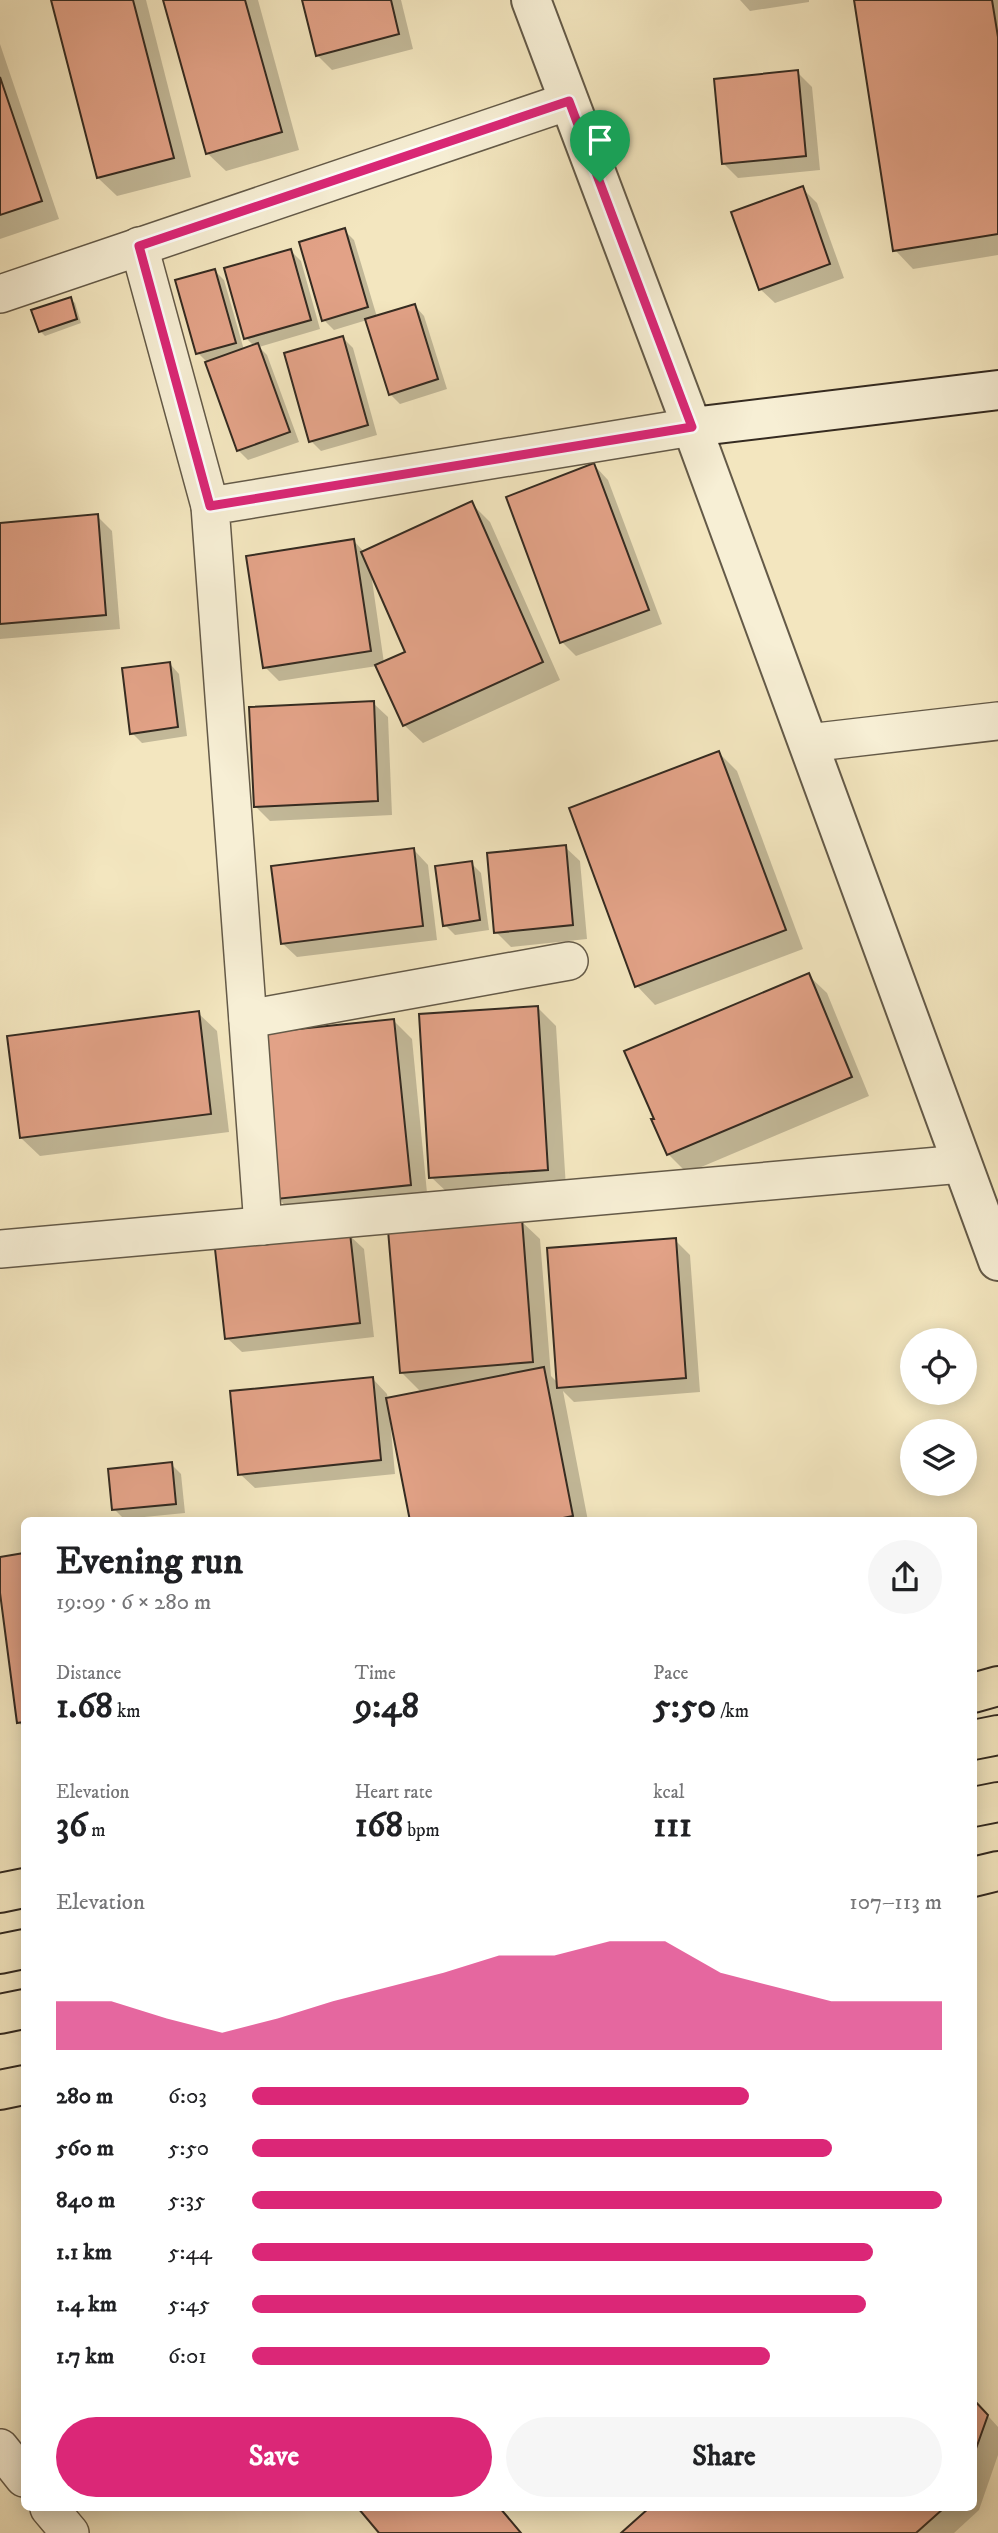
<!DOCTYPE html>
<meta charset="utf-8">
<style>
:root{--surface:#fff;--page:#f6f6f6;--text:#202124;--muted:#757577;--accent:#db2777}
body{margin:0;font-family:"IM FELL DW Pica",serif;background:var(--page);color:var(--text);height:100vh;display:flex;flex-direction:column;font-size:26px;white-space:nowrap}
*{box-sizing:border-box;margin:0}
p{font-size:23px;color:var(--muted)}
.icon{flex:none;width:38px;height:38px;fill:none;stroke:currentColor;stroke-width:2;stroke-linecap:round;stroke-linejoin:round}
.map{position:relative;flex:1;overflow:hidden}
.side{position:absolute;left:21px;top:1517px;width:956px;height:994px;display:flex;flex-direction:column;background:var(--surface);border-radius:10px;box-shadow:0 4px 18px #0003}
.side>*{flex:none}
.buttons{position:absolute;left:900px;top:1328px;display:grid;gap:14px}
.buttons a{display:grid;place-items:center;width:77px;height:77px;border-radius:50%;background:var(--surface);box-shadow:0 4px 18px #0003;font-size:35px}
.pin{position:absolute;display:grid;place-items:center;width:60px;height:60px;color:#fff;margin:-72px -30px;border-radius:50% 50% 50% 0;rotate:-45deg;box-shadow:0 0 7px #0007}
.pin .icon{rotate:45deg}
.round{display:grid;place-items:center;flex:none;width:74px;height:74px;border-radius:37px;background:var(--page)}
.summary{display:flex;align-items:center;justify-content:space-between;height:119px;padding:0 35px}
h1{font-size:38px;font-weight:800;line-height:52px}
.metrics{display:grid;grid-template-columns:repeat(3,1fr);gap:10px;height:119px;padding:7px 35px}
.metrics div{display:grid;align-content:center}
.metrics b{font-size:35px;font-weight:800}
.metrics small{font-size:19px;font-weight:400}
.metrics p{font-size:19px}
.chart{height:196px;padding:14px 35px}
.chart p{display:flex;justify-content:space-between}
.chart svg{width:100%;height:126px;margin-top:7px;fill:var(--accent);opacity:.7}
.primary-button{display:flex;gap:14px;margin-top:auto;padding:14px 35px}
.primary-button a{flex:1;height:80px;border-radius:42px;background:var(--accent);color:#fff;font-size:28px;font-weight:800;line-height:80px;text-align:center}
.primary-button a+a{background:var(--page);color:var(--text)}
ul{padding:0 35px;list-style:none;font-size:23px}
li{display:grid;grid-template-columns:112px 84px 1fr;align-items:center;height:52px}
li i{height:18px;border-radius:9px;background:var(--accent)}
.map>svg:first-child{display:block}
</style>
<div class="map">
<svg width="998" height="2533" viewBox="0 0 998 2533">
<rect width="100%" height="100%" fill="#f3e6bf"/>
<filter id="stains"><feTurbulence type="fractalNoise" baseFrequency=".00286" numOctaves="4"/><feColorMatrix values="0 0 0 0 .2 0 0 0 0 .09 0 0 0 0 .02 0 0 0 .5 -.17"/></filter>
<radialGradient id="worn" r=".72"><stop offset=".6" stop-color="#630" stop-opacity="0"/><stop offset="1" stop-color="#630" stop-opacity=".3"/></radialGradient>
<g fill="#0003" fill-rule="evenodd">
<polygon points="53,0 146,0 191,177 117,196 98,178"/>
<polygon points="165,0 258,0 299,150 226,171 207,153"/>
<polygon points="303,0 401,0 413,49 332,70 317,55"/>
<polygon points="809,0 809,2 750,11 740,0"/>
<polygon points="856,0 998,0 998,255 913,269 895,250"/>
<polygon points="0,44 59,219 0,239"/>
<polygon points="797,72 812,87 820,170 738,178 723,163"/>
<polygon points="802,188 817,203 844,278 775,303 760,289"/>
<polygon points="344,230 354,240 377,317 415,306 424,316 447,389 400,404 390,394 367,320 334,330 324,320"/>
<polygon points="291,251 301,261 320,329 259,347 267,355 299,442 248,460 238,450 207,362 198,353 215,271 224,280 244,350 254,346 246,338"/>
<polygon points="70,299 75,303 81,323 45,336 40,331"/>
<polygon points="343,338 353,348 377,435 321,451 311,441"/>
<polygon points="594,465 608,480 662,624 576,656 562,642"/>
<path d="M471,503L490,522L560,680L423,743L404,725L377,666L279,681L265,667L354,541L364,552ZM371,573L408,653L384,663Z"/>
<polygon points="97,516 112,531 120,629 0,639 0,525"/>
<polygon points="170,664 179,674 187,736 142,743 132,733"/>
<polygon points="373,703 388,717 392,815 270,821 256,807"/>
<polygon points="719,753 737,771 803,949 655,1005 637,986"/>
<polygon points="565,847 580,861 587,939 511,947 496,932"/>
<polygon points="414,850 428,865 437,940 297,957 282,943"/>
<polygon points="471,863 481,873 489,930 455,935 445,925"/>
<polygon points="808,975 827,993 869,1096 687,1173 668,1154 656,1119"/>
<polygon points="538,1008 556,1026 566,1188 450,1195 431,1177"/>
<polygon points="198,1013 217,1031 229,1132 40,1156 21,1138"/>
<polygon points="394,1021 412,1039 428,1203 296,1217 278,1198"/>
<polygon points="521,1221 540,1239 551,1376 559,1384 675,1240 690,1255 700,1392 574,1402 563,1391 588,1521 411,1521 392,1420 390,1420 395,1474 255,1488 240,1474 373,1379 387,1394 388,1400 422,1393 402,1373"/>
<polygon points="349,1235 364,1249 374,1337 242,1352 227,1338"/>
<polygon points="171,1464 181,1474 185,1513 124,1519 114,1509"/>
<polygon points="24,1555 24,1728 19,1723 0,1580 0,1558"/>
<polygon points="973,2399 998,2427 998,2455 979,2510 954,2533 624,2533 651,2508 973,2508"/>
<polygon points="360,2508 501,2508 522,2533 381,2533"/>
</g>
<g fill="#e2a287" stroke="#352b21" stroke-width="2">
<polygon points="51,0 133,0 174,158 97,178"/>
<polygon points="163,0 245,0 282,132 206,154"/>
<polygon points="302,0 391,0 399,34 316,56"/>
<polygon points="854,0 992,0 998,37 998,234 893,251"/>
<polygon points="798,70 806,156 722,164 714,79"/>
<polygon points="0,77 42,201 0,215"/>
<polygon points="803,186 830,264 759,290 731,212"/>
<polygon points="345,228 368,307 322,321 299,242"/>
<polygon points="291,249 311,320 244,339 224,268"/>
<polygon points="215,269 236,343 196,354 175,280"/>
<polygon points="71,297 77,319 39,332 31,310"/>
<polygon points="415,304 438,379 389,395 365,319"/>
<polygon points="343,336 368,425 309,442 284,353"/>
<polygon points="258,343 290,432 237,451 205,362"/>
<polygon points="594,463 649,610 560,643 506,497"/>
<polygon points="472,501 543,662 403,726 375,665 405,652 361,552"/>
<polygon points="98,514 106,615 0,624 0,523"/>
<polygon points="354,539 371,651 263,668 246,556"/>
<polygon points="170,662 178,727 130,734 122,668"/>
<polygon points="374,701 378,801 254,807 249,707"/>
<polygon points="719,751 786,930 635,987 569,808"/>
<polygon points="566,845 573,925 494,933 487,853"/>
<polygon points="414,848 423,926 281,944 271,866"/>
<polygon points="472,861 480,920 443,926 435,866"/>
<polygon points="809,973 852,1077 667,1155 651,1119 654,1119 624,1051"/>
<polygon points="538,1006 548,1170 429,1178 419,1014"/>
<polygon points="199,1011 211,1114 20,1138 7,1036"/>
<polygon points="394,1019 411,1185 276,1199 260,1033"/>
<polygon points="522,1219 533,1362 400,1373 388,1230"/>
<polygon points="350,1233 360,1323 225,1339 215,1249"/>
<polygon points="676,1238 686,1378 557,1388 547,1248"/>
<polygon points="544,1367 573,1516 548,1521 410,1521 386,1398"/>
<polygon points="373,1377 381,1460 238,1475 230,1391"/>
<polygon points="172,1462 176,1504 112,1510 108,1469"/>
<polygon points="24,1553 24,1722 17,1723 0,1593 0,1557"/>
<polygon points="973,2399 988,2415 973,2457"/>
<polygon points="358,2508 500,2508 521,2533 379,2533"/>
<polygon points="649,2508 944,2508 916,2533 621,2533"/>
</g>
<g fill="none" stroke-linecap="round" stroke-linejoin="round">
<defs>
<g id="minor">
<polyline points="139,246 210,506"/>
<polyline points="0,294 569,101"/>
<polyline points="808,743 998,721"/>
<polyline points="248,1019 569,961"/>
<polyline points="263,1226 210,506 692,427"/>
<polyline points="0,1249 962,1164"/>
<polyline points="0,2448 24,2478"/>
<polyline points="49,2508 70,2533"/>
</g>
<polyline id="tertiary" points="531,0 692,427 998,1261"/>
<polyline id="secondary" points="692,427 998,390"/>
<g id="trunk">
<polyline points="973,1693 998,1686"/>
<polyline points="973,1740 998,1735"/>
<polyline points="973,1807 998,1802"/>
<polyline points="973,1877 998,1871"/>
<polyline points="0,1893 24,1888"/>
<polyline points="0,1954 24,1949"/>
<polyline points="0,2014 24,2009"/>
<polyline points="0,2090 24,2085"/>
</g>
</defs>
<use href="#minor" stroke="#645a48" stroke-width="40"/>
<use href="#tertiary" stroke="#645a48" stroke-width="42"/>
<use href="#secondary" stroke="#352b21" stroke-width="42"/>
<use href="#trunk" stroke="#352b21" stroke-width="42"/>
<use href="#minor" stroke="#f7efd5" stroke-width="37"/>
<use href="#tertiary" stroke="#f7efd5" stroke-width="38"/>
<use href="#secondary" stroke="#f7efd5" stroke-width="38"/>
<use href="#trunk" stroke="#f3e6bf" stroke-width="38"/>
</g>
<g fill="none" stroke-linecap="round" stroke-linejoin="round">
<defs>
<polygon id="route" points="569,101 692,427 210,506 139,246"/>
</defs>
<use href="#route" stroke="#fff" stroke-width="14"/>
<use href="#route" stroke="#db2777" stroke-width="9"/>
</g>
<rect width="100%" height="100%" filter="url(#stains)"/>
<rect width="100%" height="100%" fill="url(#worn)"/>
</svg>
<div class="buttons">
<a><svg class="icon" aria-label="locate" viewBox="0 0 24 24"><circle cx="12" cy="12" r="6"/><path d="M12 2v4M12 18v4M2 12h4M18 12h4"/></svg></a>
<a><svg class="icon" aria-label="layers" viewBox="0 0 24 24"><path d="M12 4l9 5-9 5-9-5zM3 14l9 5 9-5"/></svg></a>
</div>
<div class="pin" style="left:600px;top:182px;background:#1e9e55"><svg class="icon" aria-label="arrive" viewBox="0 0 24 24"><path d="M6 21V4h12l-3 4 3 4H6"/></svg></div>
<section class="side">
<div class="summary"><div><h1>Evening run</h1><p>19:09 · 6 × 280 m</p></div><a class="round"><svg class="icon" aria-label="share" viewBox="0 0 24 24"><path d="M12 15V3M7 8l5-5 5 5M5 13v7h14v-7"/></svg></a></div>
<div class="metrics">
<div><p>Distance</p><b>1.68<small> km</small></b></div>
<div><p>Time</p><b>9:48</b></div>
<div><p>Pace</p><b>5:50<small> /km</small></b></div>
</div>
<div class="metrics">
<div><p>Elevation</p><b>36<small> m</small></b></div>
<div><p>Heart rate</p><b>168<small> bpm</small></b></div>
<div><p>kcal</p><b>111</b></div>
</div>
<div class="chart"><p><span>Elevation</span>107–113 m</p>
<svg viewBox="0 0 160 44" preserveAspectRatio="none"><path d="M0 44V27L10 27L20 33L30 38L40 33L50 27L60 22L70 17L80 11L90 11L100 6L110 6L120 17L130 22L140 27L150 27L160 27V44z"/></svg>
</div>
<ul>
<li><b>280 m</b>6:03<i style="width:72%"></i></li>
<li><b>560 m</b>5:50<i style="width:84%"></i></li>
<li><b>840 m</b>5:35<i style="width:100%"></i></li>
<li><b>1.1 km</b>5:44<i style="width:90%"></i></li>
<li><b>1.4 km</b>5:45<i style="width:89%"></i></li>
<li><b>1.7 km</b>6:01<i style="width:75%"></i></li>
</ul>
<div class="primary-button"><a>Save</a><a>Share</a></div>
</section>
</div>
